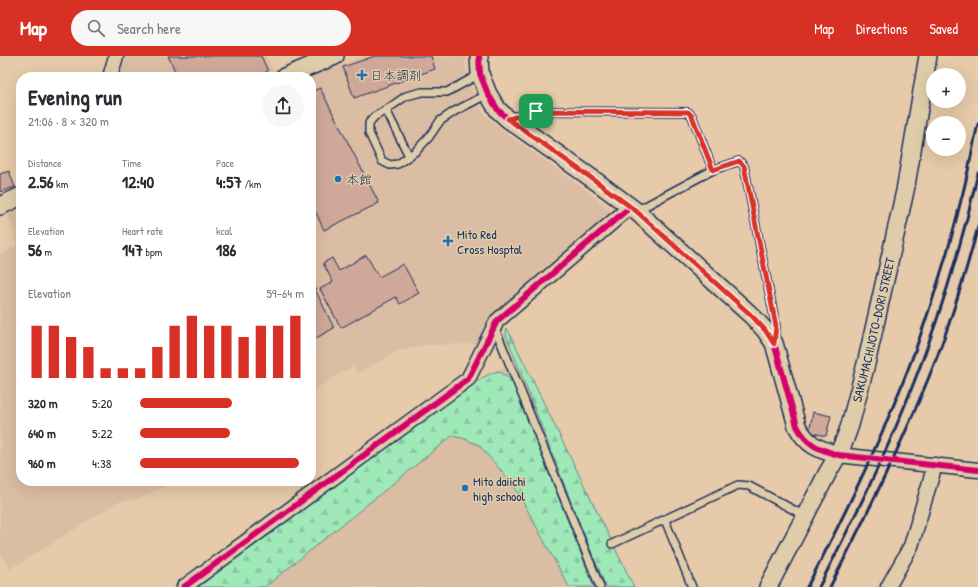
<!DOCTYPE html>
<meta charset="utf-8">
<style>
:root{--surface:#fff;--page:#f7f7f7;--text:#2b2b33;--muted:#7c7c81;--accent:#d93025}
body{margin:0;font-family:"Patrick Hand","Klee One",sans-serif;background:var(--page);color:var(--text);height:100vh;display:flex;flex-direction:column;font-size:15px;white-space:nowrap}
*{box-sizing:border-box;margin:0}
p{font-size:13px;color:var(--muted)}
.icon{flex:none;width:22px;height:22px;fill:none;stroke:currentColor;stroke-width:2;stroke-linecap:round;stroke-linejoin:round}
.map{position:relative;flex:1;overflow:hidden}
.details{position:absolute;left:16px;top:16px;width:300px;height:414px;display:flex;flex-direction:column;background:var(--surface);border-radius:16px;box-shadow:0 4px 16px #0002}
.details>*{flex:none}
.tools{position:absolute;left:926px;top:12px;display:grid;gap:8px}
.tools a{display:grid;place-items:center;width:40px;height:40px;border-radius:50%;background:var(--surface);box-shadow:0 4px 16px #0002;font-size:20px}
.pin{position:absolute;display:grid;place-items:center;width:34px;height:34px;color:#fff;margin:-17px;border-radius:8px;box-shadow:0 2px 6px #0006}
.round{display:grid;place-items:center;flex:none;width:42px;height:42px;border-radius:21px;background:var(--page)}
.overview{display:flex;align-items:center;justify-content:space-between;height:68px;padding:0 12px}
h1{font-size:22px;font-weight:700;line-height:30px}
.figures{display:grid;grid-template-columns:repeat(3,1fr);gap:6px;height:68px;padding:4px 12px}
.figures div{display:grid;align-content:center}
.figures b{font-size:17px;font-weight:700}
.figures small{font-size:11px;font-weight:400}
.figures p{font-size:11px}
.chart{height:112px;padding:8px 12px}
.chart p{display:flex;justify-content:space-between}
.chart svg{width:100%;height:72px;margin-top:4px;stroke:var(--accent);stroke-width:6}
ul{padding:0 12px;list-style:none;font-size:13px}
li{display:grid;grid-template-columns:64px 48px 1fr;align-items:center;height:30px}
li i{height:10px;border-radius:5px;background:var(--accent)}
header{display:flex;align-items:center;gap:24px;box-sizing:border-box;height:56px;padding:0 20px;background:var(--accent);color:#fff}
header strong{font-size:19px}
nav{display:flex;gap:22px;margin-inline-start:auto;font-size:14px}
.search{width:280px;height:36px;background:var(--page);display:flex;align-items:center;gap:10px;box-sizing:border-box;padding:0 14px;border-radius:22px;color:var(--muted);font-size:15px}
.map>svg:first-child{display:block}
</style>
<header>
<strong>Map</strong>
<div class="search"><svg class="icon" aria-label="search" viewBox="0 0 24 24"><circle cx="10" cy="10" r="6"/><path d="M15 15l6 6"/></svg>Search here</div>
<nav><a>Map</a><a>Directions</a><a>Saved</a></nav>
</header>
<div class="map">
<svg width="978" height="531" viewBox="0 0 978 531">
<defs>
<pattern id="forest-firs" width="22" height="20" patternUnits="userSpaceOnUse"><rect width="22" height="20" fill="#9fe9b8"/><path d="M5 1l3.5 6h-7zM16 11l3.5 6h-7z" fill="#88c8a1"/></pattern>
</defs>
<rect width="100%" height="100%" fill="#e6caa9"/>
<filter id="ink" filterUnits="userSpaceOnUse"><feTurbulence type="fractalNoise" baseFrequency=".025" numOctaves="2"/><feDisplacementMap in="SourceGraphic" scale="8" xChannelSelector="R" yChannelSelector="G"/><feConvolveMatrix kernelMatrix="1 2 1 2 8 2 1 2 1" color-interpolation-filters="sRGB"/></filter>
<g filter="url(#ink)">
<g fill="#dbbda3">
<polygon points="122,0 266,0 273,16 262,21 115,21"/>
<polygon points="364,0 466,0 465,9 472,33 482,55 495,69 590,137 614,158 480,288 426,289 398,295 357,318 353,310 311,335 311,21"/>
<polygon points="21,152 21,425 175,425 138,443 118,446 10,513 1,498 0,498 0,199 18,189 7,158"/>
<polygon points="518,307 609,531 251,531 470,334 475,325 488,318"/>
</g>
<g fill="url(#forest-firs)" stroke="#5d8c8b">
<polygon points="507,272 634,531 606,531 573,451 506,279 506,275"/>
<polygon points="498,315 508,321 513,327 594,531 569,531 515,431 479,389 462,382 452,380 265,531 195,531 482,322 490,318"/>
</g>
<g fill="#cfa899" stroke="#1b2f5e">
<polygon points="168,0 261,0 268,15 256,21 178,21"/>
<polygon points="375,0 431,0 435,13 354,42 343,11"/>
<polygon points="320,32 379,147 324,174 311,146 311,36"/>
<polygon points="9,115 15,131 0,136 0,118"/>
<polygon points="366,199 379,221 403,208 419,237 400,248 396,241 341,272 320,233 333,226 323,207 332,202 339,215"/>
<polygon points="311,225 334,272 311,285"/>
<polygon points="813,356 831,360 826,380 809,376"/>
</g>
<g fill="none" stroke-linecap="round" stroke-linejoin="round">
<defs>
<g id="service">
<polyline points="480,18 447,36 422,36 406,40 386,54 374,61 369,67 369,77 382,105 390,109 398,108 416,95 429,81 440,65 455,55 488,38"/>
<polyline points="386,54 409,100"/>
<polyline points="510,62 536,55 688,56 692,60 713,114"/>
<polyline points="636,155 713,114 739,105 744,110 776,270 775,283"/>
<polyline points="495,272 600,531"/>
<polyline points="665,464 692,531"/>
<polyline points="612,488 738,429 749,430 805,460"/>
</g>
<g id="minor">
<polyline points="110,21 116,0"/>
<polyline points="838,399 978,414"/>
<polyline points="184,531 468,323 497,265 630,151"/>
<polyline points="888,531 911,490 935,409"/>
</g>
<g id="tertiary">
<path d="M479,0L480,18L488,38L498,54L508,63L597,126L636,155L752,260L765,274L774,287L797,370C807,389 818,393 838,399"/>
<polyline points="284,21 335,0"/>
<polyline points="0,150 21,140"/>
<path id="s1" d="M768,531L828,416L838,399L845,383L850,369L867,304L905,135L928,0"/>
</g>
</defs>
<use href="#service" stroke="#1b2f5e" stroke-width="10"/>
<use href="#minor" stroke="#1b2f5e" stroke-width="17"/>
<use href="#tertiary" stroke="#1b2f5e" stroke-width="20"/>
<use href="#service" stroke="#dfcdaa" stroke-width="7"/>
<use href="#minor" stroke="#dfcdaa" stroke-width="14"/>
<use href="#tertiary" stroke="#dfcdaa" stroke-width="17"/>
<g stroke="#1b2f5e" stroke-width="3">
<path d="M807,531C848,453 886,374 916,292C933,244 949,194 961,144C968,119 972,93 978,68"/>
<path d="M819,531C851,468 883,405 909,339C938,267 961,192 978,117"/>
<path d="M830,531C868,456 906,380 937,301C953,259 966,215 978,171"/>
</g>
<defs>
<g id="cycleway">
<path d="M479,0L480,18L488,38L498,54L508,63L597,126L636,155L752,260L765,274L774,287L797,370C807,389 818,393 838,399L978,414"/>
<polyline points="184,531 468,323 497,265 630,151"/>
</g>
</defs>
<use href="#cycleway" stroke="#dfcdaa" stroke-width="8"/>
<use href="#cycleway" stroke="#d6006c" stroke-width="6"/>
</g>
</g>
<g fill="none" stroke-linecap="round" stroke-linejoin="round" filter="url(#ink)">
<defs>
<polygon id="route" points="536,55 688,56 692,60 713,114 739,105 744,110 776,270 774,288 765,274 752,260 636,155 597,126 508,63"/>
</defs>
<use href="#route" stroke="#fff" stroke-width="8"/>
<use href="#route" stroke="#d93025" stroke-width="5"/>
</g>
<g fill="#1f6fb2" stroke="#dfcdaa" stroke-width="1.5">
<path d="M360 13h4v4h4v4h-4v4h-4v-4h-4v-4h4z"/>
<circle cx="338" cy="123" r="4"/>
<path d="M446 179h4v4h4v4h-4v4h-4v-4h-4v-4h4z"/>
<circle cx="465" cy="432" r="4"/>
</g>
<g text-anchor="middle" stroke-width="3" stroke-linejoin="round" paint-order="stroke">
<g font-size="13" fill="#1b2f5e" stroke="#dfcdaa" text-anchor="start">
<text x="370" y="24">日本調剤</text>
<text x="346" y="128">本館</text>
<text x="457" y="183">Mito Red<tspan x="457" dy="15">Cross Hosptal</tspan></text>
<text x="473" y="430">Mito daiichi<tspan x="473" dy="15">high school</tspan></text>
</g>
<g font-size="13" fill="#1b2f5e" stroke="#dfcdaa">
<text dy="5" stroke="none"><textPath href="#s1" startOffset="280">SAKUMACHIJOTO-DORI STREET</textPath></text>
</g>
</g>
</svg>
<div class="tools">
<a>+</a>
<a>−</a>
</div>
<div class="pin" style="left:536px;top:55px;background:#1e9e55"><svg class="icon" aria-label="arrive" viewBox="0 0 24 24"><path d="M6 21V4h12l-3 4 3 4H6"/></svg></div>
<section class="details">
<div class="overview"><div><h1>Evening run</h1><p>21:06 · 8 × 320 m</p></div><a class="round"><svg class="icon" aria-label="share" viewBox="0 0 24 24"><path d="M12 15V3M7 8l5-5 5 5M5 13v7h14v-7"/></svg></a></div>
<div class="figures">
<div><p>Distance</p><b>2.56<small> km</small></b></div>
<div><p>Time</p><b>12:40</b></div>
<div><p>Pace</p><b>4:57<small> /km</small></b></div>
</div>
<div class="figures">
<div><p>Elevation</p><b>56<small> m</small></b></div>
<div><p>Heart rate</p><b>147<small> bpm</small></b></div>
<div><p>kcal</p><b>186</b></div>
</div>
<div class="chart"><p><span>Elevation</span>59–64 m</p>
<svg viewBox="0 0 160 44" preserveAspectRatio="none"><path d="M5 44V12M15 44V12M25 44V19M35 44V25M45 44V38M55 44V38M65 44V38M75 44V25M85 44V12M95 44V6M105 44V12M115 44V12M125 44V19M135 44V12M145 44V12M155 44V6"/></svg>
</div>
<ul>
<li><b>320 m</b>5:20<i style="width:56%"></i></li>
<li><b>640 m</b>5:22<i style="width:55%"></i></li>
<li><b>960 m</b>4:38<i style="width:97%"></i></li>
</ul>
</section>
</div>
